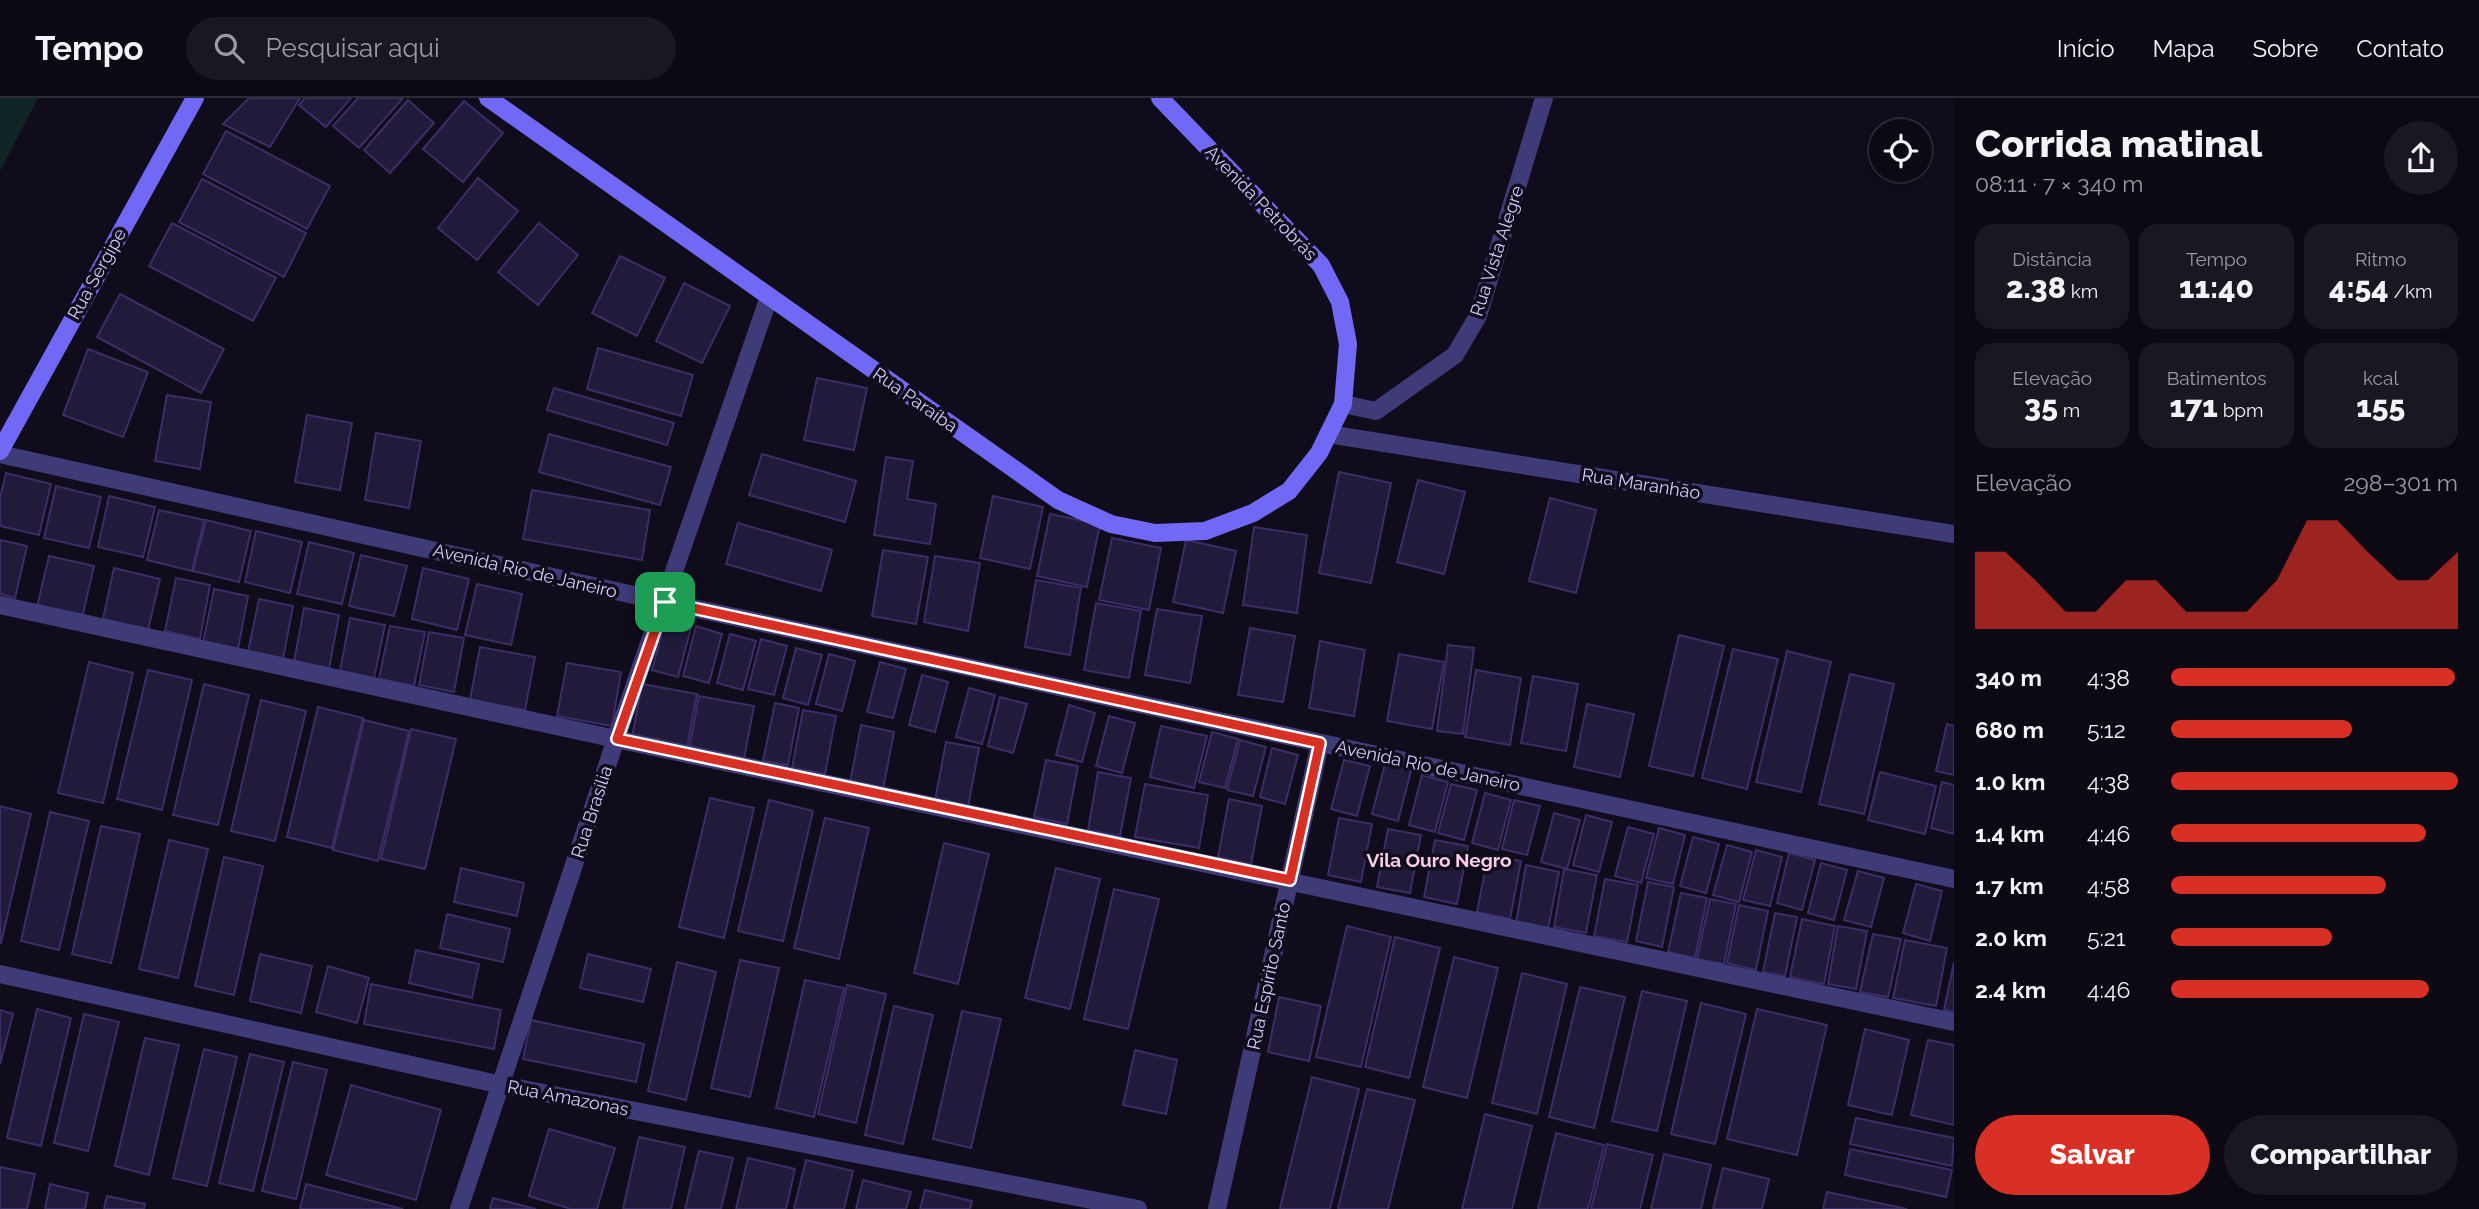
<!DOCTYPE html>
<html lang="pt">
<meta charset="utf-8">
<style>
:root{--surface:#0c0915;--page:#1a1722;--text:#f1f3f6;--muted:#9a9aa0;--line:#2c2a34;--accent:#d93025}
body{margin:0;font-family:Raleway,sans-serif;background:var(--page);color:var(--text);height:100vh;display:flex;flex-direction:column;font-size:26px;white-space:nowrap}
*{box-sizing:border-box;margin:0}
p{font-size:23px;color:var(--muted)}
.icon{flex:none;width:38px;height:38px;fill:none;stroke:currentColor;stroke-width:2;stroke-linecap:round;stroke-linejoin:round}
.map{position:relative;flex:1;overflow:hidden}
.side{display:flex;flex-direction:column;background:var(--surface);width:525px}
.side>*{flex:none}
.controls{position:absolute;left:1869px;top:21px;display:grid;gap:14px}
.controls a{display:grid;place-items:center;width:63px;height:63px;border-radius:50%;background:var(--surface);box-shadow:0 2px 5px #0004,0 0 0 2px var(--line);font-size:35px}
.pin{position:absolute;display:grid;place-items:center;width:60px;height:60px;color:#fff;margin:-30px;border-radius:14px;box-shadow:0 4px 10px #0006}
.round{display:grid;place-items:center;flex:none;width:74px;height:74px;border-radius:37px;background:var(--page)}
.headline{display:flex;align-items:center;justify-content:space-between;height:119px;padding:0 21px}
h1{font-size:38px;font-weight:800;line-height:52px}
.stats{display:grid;grid-template-columns:repeat(3,1fr);gap:10px;height:119px;padding:7px 21px}
.stats div{display:grid;align-content:center;border-radius:18px;background:var(--page);text-align:center}
.stats b{font-size:30px;font-weight:800}
.stats small{font-size:19px;font-weight:400}
.stats p{font-size:19px}
.chart{height:196px;padding:14px 21px}
.chart p{display:flex;justify-content:space-between}
.chart svg{width:100%;height:126px;margin-top:7px;fill:var(--accent);opacity:.7}
.cta{display:flex;gap:14px;margin-top:auto;padding:14px 21px}
.cta a{flex:1;height:80px;border-radius:42px;background:var(--accent);color:#fff;font-size:28px;font-weight:800;line-height:80px;text-align:center}
.cta a+a{background:var(--page);color:var(--text)}
ul{padding:0 21px;list-style:none;font-size:23px}
li{display:grid;grid-template-columns:112px 84px 1fr;align-items:center;height:52px}
li i{height:18px;border-radius:9px;background:var(--accent)}
header{display:flex;align-items:center;gap:42px;box-sizing:border-box;height:98px;padding:0 35px;background:var(--surface);border-bottom:2px solid var(--line)}
header strong{font-size:33px}
nav{display:flex;gap:38px;margin-inline-start:auto;font-size:24px}
.search{width:490px;height:63px;background:var(--page);display:flex;align-items:center;gap:18px;box-sizing:border-box;padding:0 24px;border-radius:38px;color:var(--muted);font-size:26px}
main{display:flex;flex:1;min-height:0}
.map>svg:first-child{display:block}
</style>
<header>
<strong>Tempo</strong>
<div class="search"><svg class="icon" aria-label="search" viewBox="0 0 24 24"><circle cx="10" cy="10" r="6"/><path d="M15 15l6 6"/></svg>Pesquisar aqui</div>
<nav><a>Início</a><a>Mapa</a><a>Sobre</a><a>Contato</a></nav>
</header>
<main>
<div class="map">
<svg width="1954" height="1111" viewBox="0 0 1954 1111">
<rect width="100%" height="100%" fill="#100c1c"/>
<polygon fill="#102525" points="0,0 38,0 0,73"/>
<g fill="#221a3b" stroke="#3b2d66" stroke-width="2">
<polygon points="249,0 300,0 270,49 223,26"/>
<polygon points="305,0 351,0 326,29 299,7"/>
<polygon points="358,0 403,0 359,50 333,28"/>
<polygon points="408,2 434,25 390,75 364,52"/>
<polygon points="464,3 503,35 463,84 423,51"/>
<polygon points="226,33 330,88 307,131 203,76"/>
<polygon points="478,80 518,113 477,162 438,130"/>
<polygon points="202,81 306,135 284,179 179,124"/>
<polygon points="172,125 276,180 253,223 149,168"/>
<polygon points="539,125 578,157 538,207 498,174"/>
<polygon points="620,158 665,180 637,238 592,215"/>
<polygon points="684,185 730,208 702,265 656,243"/>
<polygon points="120,196 224,251 201,295 97,239"/>
<polygon points="598,250 693,277 681,318 587,291"/>
<polygon points="88,251 148,274 123,339 63,317"/>
<polygon points="817,280 867,290 854,352 804,342"/>
<polygon points="554,290 674,325 667,347 547,312"/>
<polygon points="167,297 211,304 200,371 155,363"/>
<polygon points="307,317 352,325 340,392 295,384"/>
<polygon points="376,335 421,343 409,410 365,402"/>
<polygon points="549,336 671,369 660,407 539,374"/>
<polygon points="762,356 856,383 845,424 749,397"/>
<polygon points="886,359 913,363 907,401 936,406 930,446 874,437"/>
<polygon points="1339,374 1391,385 1371,485 1319,475"/>
<polygon points="6,375 51,386 39,437 0,428 0,400"/>
<polygon points="1418,382 1465,394 1444,476 1397,464"/>
<polygon points="56,388 101,399 89,450 44,440"/>
<polygon points="532,392 650,412 642,462 523,441"/>
<polygon points="109,398 155,409 143,459 98,449"/>
<polygon points="993,398 1043,409 1030,471 980,460"/>
<polygon points="1550,400 1596,412 1576,495 1529,483"/>
<polygon points="159,412 204,422 192,473 147,462"/>
<polygon points="1050,416 1100,426 1087,489 1037,478"/>
<polygon points="206,422 251,433 239,484 193,473"/>
<polygon points="738,425 832,452 821,493 726,466"/>
<polygon points="1254,429 1307,437 1297,515 1243,507"/>
<polygon points="256,433 302,444 290,495 245,484"/>
<polygon points="1112,440 1161,450 1149,512 1099,502"/>
<polygon points="0,442 27,448 15,500 0,496"/>
<polygon points="1186,442 1236,453 1223,515 1173,504"/>
<polygon points="309,444 354,455 342,506 297,496"/>
<polygon points="883,452 928,459 916,526 872,518"/>
<polygon points="361,457 407,468 394,518 349,508"/>
<polygon points="49,458 94,468 82,520 37,509"/>
<polygon points="935,458 980,465 968,533 924,524"/>
<polygon points="114,470 160,481 148,532 103,521"/>
<polygon points="423,470 469,481 457,532 412,521"/>
<polygon points="176,480 210,487 200,541 165,533"/>
<polygon points="1036,482 1081,490 1070,557 1025,549"/>
<polygon points="477,486 522,496 511,547 465,537"/>
<polygon points="214,491 248,498 238,551 203,545"/>
<polygon points="259,501 293,508 283,561 248,554"/>
<polygon points="1096,505 1141,513 1129,580 1084,572"/>
<polygon points="304,510 339,517 329,571 294,564"/>
<polygon points="1157,511 1202,518 1190,585 1145,577"/>
<polygon points="350,520 385,527 374,580 340,573"/>
<polygon points="665,523 691,530 678,579 652,572"/>
<polygon points="390,528 425,534 414,588 379,581"/>
<polygon points="696,528 722,536 709,585 683,578"/>
<polygon points="1250,530 1295,538 1283,604 1238,597"/>
<polygon points="429,534 464,540 454,594 419,587"/>
<polygon points="730,536 756,543 743,592 717,585"/>
<polygon points="1679,537 1724,548 1693,678 1649,668"/>
<polygon points="761,541 787,548 774,597 748,591"/>
<polygon points="1320,543 1365,552 1354,618 1309,610"/>
<polygon points="1448,547 1474,550 1463,636 1437,633"/>
<polygon points="480,549 535,559 525,612 470,602"/>
<polygon points="796,550 822,557 808,607 783,600"/>
<polygon points="1733,551 1778,561 1747,691 1702,680"/>
<polygon points="1787,553 1831,564 1801,694 1756,684"/>
<polygon points="829,556 855,563 842,613 816,606"/>
<polygon points="1399,556 1444,564 1432,631 1387,623"/>
<polygon points="89,564 133,575 103,705 58,695"/>
<polygon points="880,564 906,571 893,620 867,614"/>
<polygon points="567,565 621,574 612,628 557,618"/>
<polygon points="148,572 192,582 162,712 117,701"/>
<polygon points="1476,572 1521,580 1510,647 1465,639"/>
<polygon points="1850,576 1894,586 1864,716 1819,706"/>
<polygon points="922,577 948,584 935,634 909,627"/>
<polygon points="1533,578 1578,586 1566,653 1521,645"/>
<polygon points="204,586 249,597 218,727 173,717"/>
<polygon points="642,586 697,596 687,649 632,639"/>
<polygon points="969,590 995,597 982,646 956,639"/>
<polygon points="699,598 754,608 744,661 689,652"/>
<polygon points="1000,599 1027,606 1013,655 988,648"/>
<polygon points="261,602 306,613 275,743 231,733"/>
<polygon points="775,605 799,610 788,667 763,663"/>
<polygon points="1587,606 1634,616 1620,679 1574,669"/>
<polygon points="1069,607 1095,615 1082,664 1056,657"/>
<polygon points="318,609 363,620 332,750 287,739"/>
<polygon points="803,612 836,618 825,676 792,670"/>
<polygon points="1109,618 1135,625 1122,675 1096,668"/>
<polygon points="364,622 409,633 378,763 333,752"/>
<polygon points="1947,626 1954,628 1954,677 1936,673"/>
<polygon points="861,627 894,634 883,691 850,685"/>
<polygon points="1161,628 1207,638 1194,690 1150,679"/>
<polygon points="411,631 456,641 425,771 381,761"/>
<polygon points="1212,634 1238,641 1225,690 1199,684"/>
<polygon points="1240,642 1266,649 1253,698 1227,692"/>
<polygon points="946,644 979,650 968,709 935,702"/>
<polygon points="1272,650 1298,657 1285,706 1260,699"/>
<polygon points="1046,662 1078,668 1067,726 1034,719"/>
<polygon points="1344,662 1370,668 1357,718 1331,711"/>
<polygon points="1385,666 1411,673 1398,723 1372,716"/>
<polygon points="1098,674 1131,680 1120,738 1088,732"/>
<polygon points="1880,674 1936,688 1925,736 1868,722"/>
<polygon points="1422,677 1448,684 1435,734 1409,727"/>
<polygon points="1942,684 1954,687 1954,736 1931,730"/>
<polygon points="1145,686 1208,697 1199,750 1135,739"/>
<polygon points="1451,686 1477,692 1464,742 1438,735"/>
<polygon points="1485,695 1511,702 1498,752 1472,745"/>
<polygon points="710,700 754,710 724,840 679,829"/>
<polygon points="1229,701 1262,708 1251,766 1218,759"/>
<polygon points="769,702 813,713 783,843 738,833"/>
<polygon points="1514,702 1540,708 1527,757 1502,751"/>
<polygon points="0,708 31,716 1,845 0,844"/>
<polygon points="50,714 89,723 59,852 21,843"/>
<polygon points="1554,715 1580,722 1567,771 1541,764"/>
<polygon points="1586,717 1612,724 1599,774 1573,767"/>
<polygon points="825,720 869,730 839,861 794,850"/>
<polygon points="1339,720 1372,726 1361,784 1328,777"/>
<polygon points="101,728 140,736 111,865 72,856"/>
<polygon points="1628,729 1654,736 1641,785 1615,778"/>
<polygon points="1659,730 1685,737 1673,786 1646,780"/>
<polygon points="1388,731 1421,737 1410,795 1377,789"/>
<polygon points="1693,739 1719,746 1706,795 1680,788"/>
<polygon points="169,742 208,751 178,880 139,871"/>
<polygon points="1435,742 1468,748 1457,806 1424,799"/>
<polygon points="944,745 989,756 958,886 914,875"/>
<polygon points="1727,747 1752,754 1739,804 1713,797"/>
<polygon points="1756,752 1782,759 1770,808 1743,802"/>
<polygon points="1789,755 1815,762 1802,812 1777,805"/>
<polygon points="1488,757 1521,763 1510,821 1477,814"/>
<polygon points="224,759 263,768 234,897 195,888"/>
<polygon points="1821,765 1847,772 1834,822 1808,815"/>
<polygon points="1526,767 1559,774 1548,831 1516,825"/>
<polygon points="461,770 524,785 517,818 454,804"/>
<polygon points="1056,770 1100,781 1070,911 1025,900"/>
<polygon points="1564,771 1597,777 1586,835 1554,829"/>
<polygon points="1858,773 1884,780 1871,829 1844,822"/>
<polygon points="1605,781 1638,787 1627,844 1594,838"/>
<polygon points="1648,784 1674,789 1662,849 1636,843"/>
<polygon points="1916,786 1942,793 1930,843 1903,835"/>
<polygon points="1114,791 1159,801 1128,931 1084,921"/>
<polygon points="1681,795 1707,800 1695,860 1668,854"/>
<polygon points="1710,801 1736,806 1724,866 1697,861"/>
<polygon points="1739,807 1768,813 1756,872 1727,865"/>
<polygon points="1775,815 1797,819 1785,878 1763,874"/>
<polygon points="447,816 510,831 503,864 440,850"/>
<polygon points="1802,821 1835,828 1824,886 1790,879"/>
<polygon points="1347,828 1391,839 1361,969 1316,959"/>
<polygon points="1838,828 1867,833 1856,891 1828,886"/>
<polygon points="1873,836 1901,841 1888,899 1860,894"/>
<polygon points="1395,839 1440,850 1409,980 1365,969"/>
<polygon points="1905,842 1947,850 1936,908 1893,900"/>
<polygon points="416,852 479,866 472,900 409,885"/>
<polygon points="260,856 312,868 301,915 250,903"/>
<polygon points="588,856 651,871 643,904 580,890"/>
<polygon points="1454,859 1498,870 1467,1000 1423,989"/>
<polygon points="740,862 779,870 750,999 711,990"/>
<polygon points="677,864 716,874 686,1002 648,993"/>
<polygon points="1954,864 1954,914 1944,912"/>
<polygon points="328,868 369,880 357,925 316,914"/>
<polygon points="1522,875 1567,886 1537,1016 1492,1005"/>
<polygon points="805,882 844,890 814,1019 776,1010"/>
<polygon points="371,886 501,912 494,951 364,926"/>
<polygon points="847,887 886,896 856,1025 818,1016"/>
<polygon points="1580,889 1625,899 1594,1030 1549,1019"/>
<polygon points="1642,893 1687,903 1657,1033 1612,1023"/>
<polygon points="1279,899 1321,908 1309,963 1268,954"/>
<polygon points="1701,905 1746,916 1715,1046 1671,1036"/>
<polygon points="894,908 933,917 903,1046 865,1037"/>
<polygon points="37,911 71,920 41,1048 7,1040"/>
<polygon points="1757,911 1827,927 1797,1057 1727,1041"/>
<polygon points="0,912 13,916 0,966"/>
<polygon points="962,913 1001,921 971,1050 933,1041"/>
<polygon points="84,916 119,924 88,1053 54,1045"/>
<polygon points="531,922 644,946 636,984 523,961"/>
<polygon points="1865,931 1909,942 1892,1017 1848,1007"/>
<polygon points="145,940 179,947 149,1077 115,1068"/>
<polygon points="1928,942 1954,947 1954,1027 1911,1017"/>
<polygon points="204,951 237,959 207,1088 173,1080"/>
<polygon points="1135,952 1177,962 1166,1016 1123,1007"/>
<polygon points="250,956 284,964 253,1093 219,1085"/>
<polygon points="293,964 327,972 296,1101 262,1093"/>
<polygon points="1312,979 1359,991 1330,1111 1285,1111 1280,1110"/>
<polygon points="351,987 441,1012 416,1102 326,1077"/>
<polygon points="1367,991 1415,1002 1388,1111 1338,1111"/>
<polygon points="1485,1016 1532,1028 1512,1111 1462,1111"/>
<polygon points="1856,1020 1954,1040 1952,1068 1850,1046"/>
<polygon points="549,1031 615,1050 597,1111 571,1111 529,1098"/>
<polygon points="1556,1035 1604,1047 1588,1111 1538,1111"/>
<polygon points="639,1039 685,1049 671,1111 623,1111"/>
<polygon points="1607,1046 1653,1057 1640,1111 1591,1111"/>
<polygon points="1850,1051 1952,1072 1946,1099 1845,1077"/>
<polygon points="699,1053 733,1060 721,1111 685,1111"/>
<polygon points="1664,1056 1711,1067 1701,1111 1651,1111"/>
<polygon points="748,1060 795,1071 786,1111 736,1111"/>
<polygon points="806,1062 853,1073 844,1111 794,1111"/>
<polygon points="0,1069 35,1076 27,1111 0,1111"/>
<polygon points="1723,1070 1769,1081 1762,1111 1713,1111"/>
<polygon points="863,1082 911,1094 906,1111 856,1111"/>
<polygon points="50,1086 88,1095 85,1111 45,1111"/>
<polygon points="306,1086 403,1111 300,1111"/>
<polygon points="925,1092 972,1103 970,1111 920,1111"/>
<polygon points="1827,1094 1907,1111 1823,1111"/>
<polygon points="107,1098 145,1106 144,1111 104,1111"/>
<polygon points="493,1100 536,1111 490,1111"/>
</g>
<g fill="none" stroke-linecap="round" stroke-linejoin="round">
<g stroke="#3f3a78" stroke-width="18">
<polyline points="1343,306 1376,313 1455,257 1478,218 1544,0"/>
<polyline points="1328,336 1954,436"/>
<polyline points="0,356 665,504 1954,781"/>
<polyline points="0,507 616,641 1954,924"/>
<polyline points="0,876 502,987 1138,1111"/>
<polyline points="459,1111 616,641 769,199"/>
<polyline points="1217,1111 1320,645"/>
</g>
<g stroke="#7168f5" stroke-width="18">
<polyline points="488,0 1058,402 1111,426 1155,435 1205,433 1253,415 1289,393 1319,355 1343,306 1348,246 1340,204 1321,167 1160,0"/>
<polyline points="0,353 195,0"/>
</g>
</g>
<g fill="none" stroke-linecap="round" stroke-linejoin="round">
<defs>
<polygon id="route" points="665,504 1320,645 1290,782 617,641"/>
</defs>
<use href="#route" stroke="#fff" stroke-width="14"/>
<use href="#route" stroke="#d93025" stroke-width="9"/>
</g>
<g text-anchor="middle" stroke-width="7" stroke-linejoin="round" paint-order="stroke">
<g font-size="18" fill="#d2cbfc" stroke="#100c1c">
<text transform="translate(1261 105) rotate(46)" y="6">Avenida Petrobrás</text>
<text transform="translate(1497 153) rotate(-72)" y="6">Rua Vista Alegre</text>
<text transform="translate(97 176) rotate(-61)" y="6">Rua Sergipe</text>
<text transform="translate(915 302) rotate(35)" y="6">Rua Paraíba</text>
<text transform="translate(1641 386) rotate(9)" y="6">Rua Maranhão</text>
<text transform="translate(525 473) rotate(13)" y="6">Avenida Rio de Janeiro</text>
<text transform="translate(1428 668) rotate(12)" y="6">Avenida Rio de Janeiro</text>
<text transform="translate(592 714) rotate(-72)" y="6">Rua Brasília</text>
<text transform="translate(1269 878) rotate(-78)" y="6">Rua Espírito Santo</text>
<text transform="translate(568 1000) rotate(11)" y="6">Rua Amazonas</text>
</g>
<g font-size="19" font-weight="bold" fill="#fccde9" stroke="#100c1c">
<text x="1439" y="769">Vila Ouro Negro</text>
</g>
</g>
</svg>
<div class="controls">
<a><svg class="icon" aria-label="locate" viewBox="0 0 24 24"><circle cx="12" cy="12" r="6"/><path d="M12 2v4M12 18v4M2 12h4M18 12h4"/></svg></a>
</div>
<div class="pin" style="left:665px;top:504px;background:#1e9e55"><svg class="icon" aria-label="arrive" viewBox="0 0 24 24"><path d="M6 21V4h12l-3 4 3 4H6"/></svg></div>
</div>
<section class="side">
<div class="headline"><div><h1>Corrida matinal</h1><p>08:11 · 7 × 340 m</p></div><a class="round"><svg class="icon" aria-label="share" viewBox="0 0 24 24"><path d="M12 15V3M7 8l5-5 5 5M5 13v7h14v-7"/></svg></a></div>
<div class="stats">
<div><p>Distância</p><b>2.38<small> km</small></b></div>
<div><p>Tempo</p><b>11:40</b></div>
<div><p>Ritmo</p><b>4:54<small> /km</small></b></div>
</div>
<div class="stats">
<div><p>Elevação</p><b>35<small> m</small></b></div>
<div><p>Batimentos</p><b>171<small> bpm</small></b></div>
<div><p>kcal</p><b>155</b></div>
</div>
<div class="chart"><p><span>Elevação</span>298–301 m</p>
<svg viewBox="0 0 160 44" preserveAspectRatio="none"><path d="M0 44V17L10 17L20 27L30 38L40 38L50 27L60 27L70 38L80 38L90 38L100 27L110 6L120 6L130 17L140 27L150 27L160 17V44z"/></svg>
</div>
<ul>
<li><b>340 m</b>4:38<i style="width:99%"></i></li>
<li><b>680 m</b>5:12<i style="width:63%"></i></li>
<li><b>1.0 km</b>4:38<i style="width:100%"></i></li>
<li><b>1.4 km</b>4:46<i style="width:89%"></i></li>
<li><b>1.7 km</b>4:58<i style="width:75%"></i></li>
<li><b>2.0 km</b>5:21<i style="width:56%"></i></li>
<li><b>2.4 km</b>4:46<i style="width:90%"></i></li>
</ul>
<div class="cta"><a>Salvar</a><a>Compartilhar</a></div>
</section>
</main>
